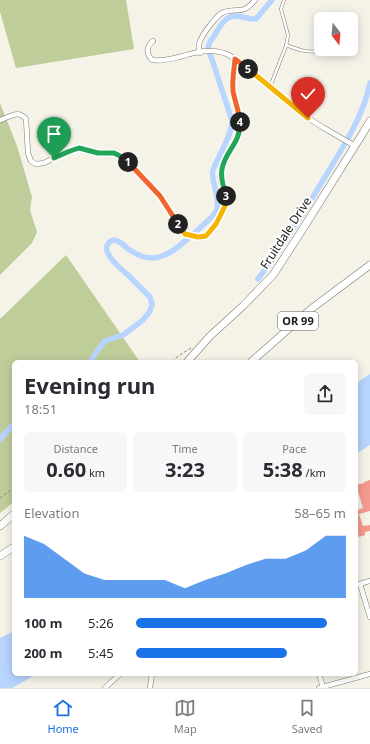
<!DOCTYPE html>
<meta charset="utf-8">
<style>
:root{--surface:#fff;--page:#f7f7f7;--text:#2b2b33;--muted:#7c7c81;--line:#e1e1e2;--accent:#1a73e8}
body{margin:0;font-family:"Noto Sans",sans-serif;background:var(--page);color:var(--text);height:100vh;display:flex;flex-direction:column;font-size:15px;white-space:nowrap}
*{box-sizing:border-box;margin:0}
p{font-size:13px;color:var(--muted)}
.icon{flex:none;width:22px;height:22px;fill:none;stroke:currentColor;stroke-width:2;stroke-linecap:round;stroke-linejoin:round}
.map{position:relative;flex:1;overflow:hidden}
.side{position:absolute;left:12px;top:360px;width:346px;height:316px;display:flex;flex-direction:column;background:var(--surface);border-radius:6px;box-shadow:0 2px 10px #0003}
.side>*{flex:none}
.needle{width:26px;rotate:164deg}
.buttons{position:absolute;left:314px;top:12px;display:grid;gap:8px}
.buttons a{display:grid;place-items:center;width:44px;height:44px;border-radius:6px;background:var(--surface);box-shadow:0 2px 10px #0003;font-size:20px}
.pin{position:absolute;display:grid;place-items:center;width:34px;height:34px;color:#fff;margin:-41px -17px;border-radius:50% 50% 50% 0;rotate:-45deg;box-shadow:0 0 4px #0007}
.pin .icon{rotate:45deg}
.km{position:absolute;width:20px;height:20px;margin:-10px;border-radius:50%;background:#222;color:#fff;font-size:11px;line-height:20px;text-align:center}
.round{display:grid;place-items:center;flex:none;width:42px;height:42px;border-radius:6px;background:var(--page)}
.headline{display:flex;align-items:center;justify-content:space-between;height:68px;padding:0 12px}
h1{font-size:22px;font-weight:700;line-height:30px}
.stats{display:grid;grid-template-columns:repeat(3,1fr);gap:6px;height:68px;padding:4px 12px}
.stats div{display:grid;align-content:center;border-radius:6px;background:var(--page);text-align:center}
.stats b{font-size:20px;font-weight:700}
.stats small{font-size:11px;font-weight:400}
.stats p{font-size:11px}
.chart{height:112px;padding:8px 12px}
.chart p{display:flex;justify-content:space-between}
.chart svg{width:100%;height:72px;margin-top:4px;fill:var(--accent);opacity:.7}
ul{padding:0 12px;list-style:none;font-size:13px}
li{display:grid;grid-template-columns:64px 48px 1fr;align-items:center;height:30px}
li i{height:10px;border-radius:5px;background:var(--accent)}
.menu{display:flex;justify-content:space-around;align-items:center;height:56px;border-top:1px solid var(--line);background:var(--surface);font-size:11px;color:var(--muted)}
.menu a{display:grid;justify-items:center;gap:2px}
.menu .current{color:var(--accent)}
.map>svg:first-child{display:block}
</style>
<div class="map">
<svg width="370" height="688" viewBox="0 0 370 688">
<rect width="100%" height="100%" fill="#f5f3e8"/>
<g fill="#bfcd9b">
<polygon points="0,0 126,0 134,49 16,68 0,12"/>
<polygon points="0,103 17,146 32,197 30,210 37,232 32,243 0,275"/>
<polygon points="66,255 140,362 14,362 14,502 0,513 0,319"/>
</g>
<g fill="#b8d5ff">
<polygon points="370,374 370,445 356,454 356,383"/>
<polygon points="14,631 14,674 37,674 12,688 0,688 0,638"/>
</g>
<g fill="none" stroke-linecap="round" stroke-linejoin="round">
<g stroke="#b8d5ff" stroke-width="5.5">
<path d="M258,279C283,246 304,212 325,177C343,147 363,117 370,83"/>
<path d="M90,362L97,351L105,341L123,335L143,320L150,311L152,304L150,297C143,290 137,284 130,277C123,270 112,263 108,253C106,250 106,247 108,244C115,233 126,249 133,252C139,256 147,258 153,258C170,258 189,237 201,227C206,222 215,216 217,209C220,196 210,179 213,170C218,156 232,136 232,121L212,59C210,55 207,49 209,44C210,41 213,38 214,36C219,28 224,17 234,16C241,15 249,20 256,19L272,0"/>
<polyline points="0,439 14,424"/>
</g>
</g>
<polygon fill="#f4998d" points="370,480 370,511 359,514 363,526 370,525 370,531 365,532 365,535 359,537 356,528 356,508 357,508 358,510 363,508 356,485 364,483 364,482"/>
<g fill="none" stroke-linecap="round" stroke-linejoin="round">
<defs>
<g id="lane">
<path d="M286,45C299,50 307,53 320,51"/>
<polyline points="270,87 286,46 288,35 281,9 284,0"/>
</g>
<g id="street">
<path d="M153,41C146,47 146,53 152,60C163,62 173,58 183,56C195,52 212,49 224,53C228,54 232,57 235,59"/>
<path d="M200,53C199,49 198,47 199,44C201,36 217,14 224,12C239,7 242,16 255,0"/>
<path d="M0,120C10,117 18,109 26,119L28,153L31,161L36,164L44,163L54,158L70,151L79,148L98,153H114L124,158L160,196L185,234L198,237L206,236C217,223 229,208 224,190C224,188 222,185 221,182C220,176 221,169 223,164C227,150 240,141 240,125C240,112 234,102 233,89C232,79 234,69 235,59L308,118L324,128L355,146"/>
<polyline points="360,584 370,617"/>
<polyline points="356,585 370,581"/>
<polyline points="319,674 323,687"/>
<polyline points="105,688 120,674"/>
<polyline points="150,688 152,674"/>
<polyline points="319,688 370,674"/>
</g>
<g id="secondary">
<polyline points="187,362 210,336 243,306 273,275 299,235 363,133 370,121"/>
<polyline points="0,526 14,514"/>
</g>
<g id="primary">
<polyline points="251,362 311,309 370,265"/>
<polyline points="0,556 14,547"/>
</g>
</defs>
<use href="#lane" stroke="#7c7a70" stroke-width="3.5"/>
<use href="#street" stroke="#7c7a70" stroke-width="5.5"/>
<use href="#secondary" stroke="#7c7a70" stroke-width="8"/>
<use href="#primary" stroke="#7c7a70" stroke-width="8"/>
<g stroke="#8b8982" stroke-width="1" stroke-dasharray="3 2" stroke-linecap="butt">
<polyline points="173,362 178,356 191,348"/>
<polyline points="0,498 14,488"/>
</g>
<use href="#lane" stroke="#fff" stroke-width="2.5"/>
<use href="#street" stroke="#fff" stroke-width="4.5"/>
<use href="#secondary" stroke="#fff" stroke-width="7"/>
<use href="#primary" stroke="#fff" stroke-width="7"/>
</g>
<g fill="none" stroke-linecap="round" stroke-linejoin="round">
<defs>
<polyline id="split-1" points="54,158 70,151 79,148 98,153 114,153 124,158 128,162"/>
<polyline id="split-2" points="128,162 160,196 178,224"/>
<polyline id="split-3" points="178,224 185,234 198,237 206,236 216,224 225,206 226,196"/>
<path id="split-4" d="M226,196C224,187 220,179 222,169C225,151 241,143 240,122"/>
<path id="split-5" d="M240,122C239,111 235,102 233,91C232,81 234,69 235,59L248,69"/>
<path id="split-6" d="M248,69C268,85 288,102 308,118"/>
</defs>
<use href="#split-1" stroke="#fff" stroke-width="8"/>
<use href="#split-2" stroke="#fff" stroke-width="8"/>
<use href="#split-3" stroke="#fff" stroke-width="8"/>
<use href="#split-4" stroke="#fff" stroke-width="8"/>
<use href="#split-5" stroke="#fff" stroke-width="8"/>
<use href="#split-6" stroke="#fff" stroke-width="8"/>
<use href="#split-1" stroke="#22a559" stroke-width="5"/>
<use href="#split-2" stroke="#f0652b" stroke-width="5"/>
<use href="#split-3" stroke="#f5b400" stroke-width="5"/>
<use href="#split-4" stroke="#22a559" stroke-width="5"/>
<use href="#split-5" stroke="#f0652b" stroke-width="5"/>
<use href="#split-6" stroke="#f5b400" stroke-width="5"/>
</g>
<g text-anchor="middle" stroke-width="4" stroke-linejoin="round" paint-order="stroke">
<rect fill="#fff" stroke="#5f5e5c" stroke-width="1" x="278" y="312" width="40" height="18" rx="3"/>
<g font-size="11" font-weight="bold" fill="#1a1916">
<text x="298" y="325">OR 99</text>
</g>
<g font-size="12" fill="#1a1916" stroke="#fff">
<text transform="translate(286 233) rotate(-57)" y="4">Fruitdale Drive</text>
</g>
</g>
</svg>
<div class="buttons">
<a><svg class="needle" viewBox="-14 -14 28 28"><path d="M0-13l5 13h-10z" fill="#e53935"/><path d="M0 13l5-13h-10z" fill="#7c7c81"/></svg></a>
</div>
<div class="pin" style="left:54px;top:158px;background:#1e9e55"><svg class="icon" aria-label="arrive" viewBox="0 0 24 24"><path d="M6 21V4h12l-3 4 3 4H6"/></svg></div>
<div class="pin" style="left:308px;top:118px;background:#d93025"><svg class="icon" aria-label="check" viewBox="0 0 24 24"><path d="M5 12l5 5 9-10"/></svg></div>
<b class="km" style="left:128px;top:162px">1</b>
<b class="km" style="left:178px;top:224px">2</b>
<b class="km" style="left:226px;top:196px">3</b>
<b class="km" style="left:240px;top:122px">4</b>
<b class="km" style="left:248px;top:69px">5</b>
<section class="side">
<div class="headline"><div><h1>Evening run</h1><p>18:51</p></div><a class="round"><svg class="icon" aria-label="share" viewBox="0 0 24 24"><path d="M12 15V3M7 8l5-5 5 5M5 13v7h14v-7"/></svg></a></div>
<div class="stats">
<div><p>Distance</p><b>0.60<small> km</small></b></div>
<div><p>Time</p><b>3:23</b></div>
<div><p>Pace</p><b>5:38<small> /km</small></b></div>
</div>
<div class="chart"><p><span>Elevation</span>58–65 m</p>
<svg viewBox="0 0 160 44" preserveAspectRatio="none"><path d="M0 44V6L10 11L20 20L30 29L40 33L50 33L60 33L70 33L80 38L90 33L100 29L110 24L120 20L130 20L140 15L150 6L160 6V44z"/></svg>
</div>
<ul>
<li><b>100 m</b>5:26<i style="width:91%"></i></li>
<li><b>200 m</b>5:45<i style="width:72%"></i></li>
</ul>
</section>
</div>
<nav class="menu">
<a class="current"><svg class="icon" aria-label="home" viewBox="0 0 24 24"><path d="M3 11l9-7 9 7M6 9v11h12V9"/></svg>Home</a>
<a><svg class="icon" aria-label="map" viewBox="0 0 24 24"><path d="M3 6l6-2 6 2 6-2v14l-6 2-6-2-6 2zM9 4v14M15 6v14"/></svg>Map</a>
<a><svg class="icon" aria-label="saved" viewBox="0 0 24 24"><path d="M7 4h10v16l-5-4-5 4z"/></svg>Saved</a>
</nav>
